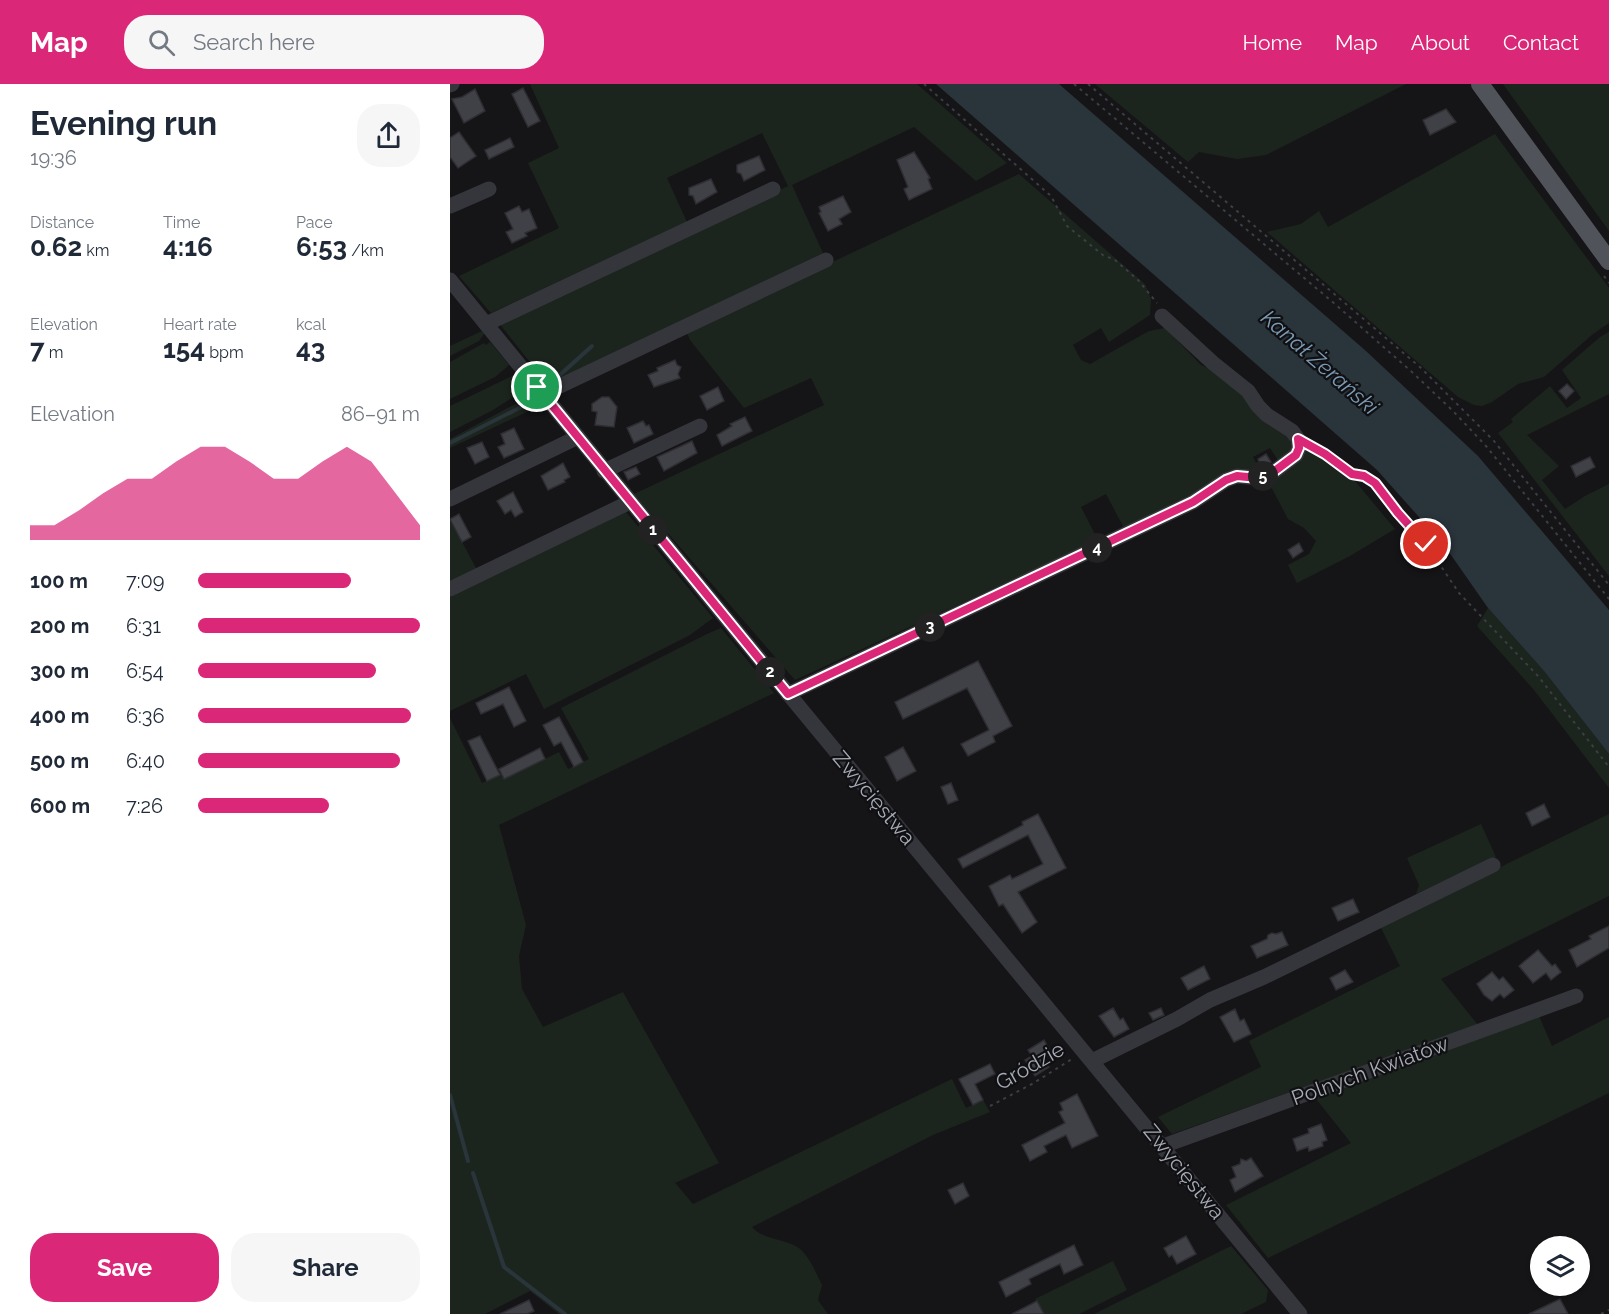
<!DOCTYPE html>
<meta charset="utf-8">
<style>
:root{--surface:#fff;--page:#f6f6f7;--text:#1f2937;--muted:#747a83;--accent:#db2777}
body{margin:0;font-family:Raleway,sans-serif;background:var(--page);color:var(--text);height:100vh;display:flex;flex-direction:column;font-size:22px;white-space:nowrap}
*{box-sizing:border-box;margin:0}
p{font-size:20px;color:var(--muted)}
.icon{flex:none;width:33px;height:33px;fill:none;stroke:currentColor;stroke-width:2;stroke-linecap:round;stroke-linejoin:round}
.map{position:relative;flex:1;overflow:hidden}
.panel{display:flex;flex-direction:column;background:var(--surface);width:450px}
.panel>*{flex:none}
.fabs{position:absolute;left:1080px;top:1152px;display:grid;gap:12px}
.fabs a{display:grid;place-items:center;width:60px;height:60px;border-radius:50%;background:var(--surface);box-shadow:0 2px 4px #0004;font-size:30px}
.pin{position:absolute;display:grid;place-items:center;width:51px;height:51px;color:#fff;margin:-26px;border:3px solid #fff;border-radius:50%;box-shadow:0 2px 6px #0007}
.km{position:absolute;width:30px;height:30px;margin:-15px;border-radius:50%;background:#222;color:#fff;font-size:16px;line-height:30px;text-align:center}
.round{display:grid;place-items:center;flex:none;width:63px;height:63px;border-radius:24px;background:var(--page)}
.head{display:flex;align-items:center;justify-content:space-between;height:102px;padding:0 30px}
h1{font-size:33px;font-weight:700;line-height:45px}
.metrics{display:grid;grid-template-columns:repeat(3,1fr);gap:9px;height:102px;padding:6px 30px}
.metrics div{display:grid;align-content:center}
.metrics b{font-size:26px;font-weight:700}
.metrics small{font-size:16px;font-weight:400}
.metrics p{font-size:16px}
.chart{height:168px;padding:12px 30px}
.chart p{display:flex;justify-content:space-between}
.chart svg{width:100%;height:108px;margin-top:6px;fill:var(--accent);opacity:.7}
.action{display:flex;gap:12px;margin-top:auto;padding:12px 30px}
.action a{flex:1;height:69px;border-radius:24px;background:var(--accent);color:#fff;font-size:24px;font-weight:700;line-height:69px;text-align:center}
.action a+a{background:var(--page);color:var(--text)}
ul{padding:0 30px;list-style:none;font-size:20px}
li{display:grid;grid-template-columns:96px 72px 1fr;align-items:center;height:45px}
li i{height:15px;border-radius:8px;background:var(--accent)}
header{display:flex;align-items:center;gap:36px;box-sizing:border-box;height:84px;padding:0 30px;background:var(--accent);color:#fff}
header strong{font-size:28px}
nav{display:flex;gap:33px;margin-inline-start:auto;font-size:21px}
.search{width:420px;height:54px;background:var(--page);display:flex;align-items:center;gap:15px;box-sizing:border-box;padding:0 21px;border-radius:24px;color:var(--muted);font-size:22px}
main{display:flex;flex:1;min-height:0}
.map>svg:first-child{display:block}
</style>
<header>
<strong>Map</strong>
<div class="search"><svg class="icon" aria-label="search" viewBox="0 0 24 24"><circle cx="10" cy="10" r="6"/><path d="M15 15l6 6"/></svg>Search here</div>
<nav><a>Home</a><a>Map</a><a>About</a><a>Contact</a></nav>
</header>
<main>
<section class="panel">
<div class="head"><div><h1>Evening run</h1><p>19:36</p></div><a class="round"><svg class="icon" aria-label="share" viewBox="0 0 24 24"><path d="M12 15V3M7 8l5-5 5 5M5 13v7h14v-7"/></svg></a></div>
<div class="metrics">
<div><p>Distance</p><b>0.62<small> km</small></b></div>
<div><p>Time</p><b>4:16</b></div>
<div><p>Pace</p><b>6:53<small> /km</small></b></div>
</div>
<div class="metrics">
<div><p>Elevation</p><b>7<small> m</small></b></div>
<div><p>Heart rate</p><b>154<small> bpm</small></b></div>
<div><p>kcal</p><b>43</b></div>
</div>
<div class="chart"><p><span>Elevation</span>86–91 m</p>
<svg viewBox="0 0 160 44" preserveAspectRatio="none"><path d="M0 44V38L10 38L20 32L30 25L40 19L50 19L60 12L70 6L80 6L90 12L100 19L110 19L120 12L130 6L140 12L150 25L160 38V44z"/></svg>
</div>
<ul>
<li><b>100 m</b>7:09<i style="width:69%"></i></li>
<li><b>200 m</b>6:31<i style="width:100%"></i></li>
<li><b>300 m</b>6:54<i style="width:80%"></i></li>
<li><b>400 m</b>6:36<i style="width:96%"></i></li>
<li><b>500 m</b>6:40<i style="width:91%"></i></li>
<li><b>600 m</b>7:26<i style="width:59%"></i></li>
</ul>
<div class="action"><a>Save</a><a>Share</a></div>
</section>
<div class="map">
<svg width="1159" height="1230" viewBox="0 0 1159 1230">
<rect width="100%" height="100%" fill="#151517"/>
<g fill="#1c251d">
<polygon points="80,0 467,0 557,79 526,97 464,43 342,101 373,169 98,301 49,239 338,102 312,49 217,94 237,138 41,229 9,192 109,144 78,79 109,64"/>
<polygon points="645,0 956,0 816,71 787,75 749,68 738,78"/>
<polygon points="1053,0 1159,0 1159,147"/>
<polygon points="1045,50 1159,204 1159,239 1143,250 1094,293 1068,300 1042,318 1032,322 1024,321 1008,313 817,148 851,140 869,127 878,143"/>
<polygon points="569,90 695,200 701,215 700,231 659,258 651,244 623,261 631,276 640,280 699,247 715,244 751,281 772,290 835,346 844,364 830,379 820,364 803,373 811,388 744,409 674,444 656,410 631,423 648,456 345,596 184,410 374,321 361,294 294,324 240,256 236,247"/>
<polygon points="32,247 34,250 29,257 0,272 0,262"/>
<polygon points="1159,248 1159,310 1077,351 1109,382 1092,396 1115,425 1135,412 1159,400 1159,492 1048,349 1063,338 1061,335 1100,302 1117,324 1131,314 1112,286 1150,253"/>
<polygon points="40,258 59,281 45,293 0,315 0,278 34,259 36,261"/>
<polygon points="66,290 77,304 43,326 0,348 0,322"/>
<polygon points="82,311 89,319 83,325 0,364 0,355"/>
<polygon points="852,359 905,397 945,445 900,472 847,499 838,481 859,470 866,457 854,444 838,435 817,395"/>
<polygon points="176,428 263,534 240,551 94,625 76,590 0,627 0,513"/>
<polygon points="0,435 27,486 0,498"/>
<polygon points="1038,524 1094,587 1159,670 1159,704 1084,606 1027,542"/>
<path d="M271,544L324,609L49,741L76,841L69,872L72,905L93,943L173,908L269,1079L225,1099L243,1120L502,995L516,1024L533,1016L540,1028L483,1051L302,1143C313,1156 334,1154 349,1164C360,1173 366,1189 372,1201L368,1216L378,1230H109L80,1207L35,1230H0V634L32,699L50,691L54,695L109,668L118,685L139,675L111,624L257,550Z"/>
<polygon points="1159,730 1159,812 991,895 1028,941 722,1050 708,1033 811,983 799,957 950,882 930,842"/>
<polygon points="1031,740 1046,773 966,810 969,801 957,774"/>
<polygon points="1089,932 1102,962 1159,933 1159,1009 818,1174 776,1121 901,1059 863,1011"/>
<polygon points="781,1162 818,1206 816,1218 791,1230 644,1230"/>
<polygon points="663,1177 677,1206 629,1230 594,1230 585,1215"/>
</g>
<polygon fill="#2a343b" points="486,0 609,0 916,267 1028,372 1159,526 1159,670 1094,587 1038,524 994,461 927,386"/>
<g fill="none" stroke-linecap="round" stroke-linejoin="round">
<g stroke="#2a343b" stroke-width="4">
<polyline points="102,298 142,262"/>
<polyline points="0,359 81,318"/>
<polyline points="0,1011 18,1077"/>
<polyline points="23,1089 54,1183 115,1230"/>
</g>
</g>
<g fill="#404147" stroke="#2e2e33" stroke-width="1.5">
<polygon points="73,4 90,37 78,43 62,10"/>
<polygon points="25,5 35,27 14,39 2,15 12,13"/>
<polygon points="996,25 1006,38 980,51 973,36"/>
<polygon points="9,48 26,72 8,84 0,73 0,54"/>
<polygon points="60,54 64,63 39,75 35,66"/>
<polygon points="464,68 480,94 478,95 482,105 459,116 454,105 458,103 447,76"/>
<polygon points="309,72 315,86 294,97 291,90 287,88 287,81"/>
<polygon points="261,95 267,108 246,120 243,112 239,111 239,104"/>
<polygon points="393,112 401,128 389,135 392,140 378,147 369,129 371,128 369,123"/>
<polygon points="69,122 72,128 79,125 87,144 75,149 77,152 62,159 56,148 63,145 55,129"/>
<polygon points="225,276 227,281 231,283 228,290 230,294 204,303 198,291 208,287 207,284"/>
<polygon points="1117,300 1124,307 1116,315 1109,307"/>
<polygon points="268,303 274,317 257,326 250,312"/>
<polygon points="152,313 159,313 167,323 164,343 145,341 147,328 142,327 142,320"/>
<polygon points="295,333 302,347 272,362 267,351 282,342 280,340"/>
<polygon points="193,337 196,342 199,341 203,350 184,359 177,344"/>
<polygon points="64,344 74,365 54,374 48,363 55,360 51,350"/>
<polygon points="242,357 247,369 214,387 207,373"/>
<polygon points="32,358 39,373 25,380 17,364"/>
<polygon points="816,370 821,378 811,382 808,375"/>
<polygon points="1140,373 1145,383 1126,393 1121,382"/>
<polygon points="113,379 120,393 114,396 115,398 98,406 91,392"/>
<polygon points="186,383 190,390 178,396 174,388"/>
<polygon points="63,408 73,428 65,433 61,426 55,430 47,417"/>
<polygon points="9,430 21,453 12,458 0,435"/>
<polygon points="849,459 853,467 843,474 838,466"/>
<polygon points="528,577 562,642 543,652 545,658 518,672 511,660 539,646 517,604 453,635 445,618"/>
<polygon points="59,603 76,637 64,643 53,620 31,630 26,619"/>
<polygon points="109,633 133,678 124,683 111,658 104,662 93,641"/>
<polygon points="30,652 50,691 37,697 18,657"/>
<polygon points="453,663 466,687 447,697 435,673"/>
<polygon points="90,664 95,675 54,695 49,685"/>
<polygon points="501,699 508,716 498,720 491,703"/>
<polygon points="1094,720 1100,733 1082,742 1076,729"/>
<polygon points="588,730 616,784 568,808 587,838 572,849 553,820 549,822 539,802 560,791 562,795 593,780 578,751 513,784 508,775 573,741 572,738"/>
<polygon points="903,815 909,828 888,837 882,824"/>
<polygon points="1159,842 1159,864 1127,883 1119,866 1141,855 1139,852"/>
<polygon points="832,848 838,861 807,874 801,862 817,855 818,851 822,849 826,850"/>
<polygon points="1088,866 1102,882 1105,880 1111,888 1101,896 1096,889 1083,899 1069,882"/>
<polygon points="754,882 760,895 738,906 731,894"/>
<polygon points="895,886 903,898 886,906 880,894"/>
<polygon points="1042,888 1049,896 1053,893 1064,906 1054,914 1050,910 1042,917 1034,911 1027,900"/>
<polygon points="663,924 670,936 673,934 679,945 664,953 649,932"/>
<polygon points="711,924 714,931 703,936 699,929"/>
<polygon points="785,925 790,937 794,935 801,950 784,958 770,933"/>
<polygon points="594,956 602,970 594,974 599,983 585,992 575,976 582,972 578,966"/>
<polygon points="540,980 545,990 525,1000 533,1016 523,1021 509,995"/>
<polygon points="627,1010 648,1052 622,1064 616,1051 594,1062 597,1068 580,1077 572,1061 615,1039 609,1028 613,1026 610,1019"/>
<polygon points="871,1040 877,1056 872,1058 873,1062 859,1067 858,1063 847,1067 843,1055 859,1049 858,1045"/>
<polygon points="801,1074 813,1092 785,1108 780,1096 786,1093 782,1083 790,1080 791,1075 796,1077"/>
<polygon points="513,1099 519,1112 505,1120 498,1106"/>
<polygon points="736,1152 746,1170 727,1180 722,1171 719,1173 714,1164"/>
<polygon points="624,1161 633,1181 614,1190 610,1180 579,1195 581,1200 556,1213 549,1198"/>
<polygon points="1110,1215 1118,1230 1079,1230"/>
<polygon points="79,1216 84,1227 77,1230 50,1230"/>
<polygon points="587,1217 594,1230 562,1230"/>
</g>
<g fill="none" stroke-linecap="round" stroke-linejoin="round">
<g stroke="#3b3e43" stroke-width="2" stroke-dasharray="3 4.5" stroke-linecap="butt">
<polyline points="474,0 601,112 617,142 654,172 664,175 688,196 707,219"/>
<polyline points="624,0 885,220 963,289 1003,327 1036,362 1159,515"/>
<polyline points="638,0 971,284 1044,357 1159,501"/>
<polyline points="1154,192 1159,199"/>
<polyline points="863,364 902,390 914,392 925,399 948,429 976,460 1009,509 1088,592 1159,683"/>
<polyline points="540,1022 582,1000 622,975"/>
<polyline points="1151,1230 1159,1226"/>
</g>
<g stroke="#35363c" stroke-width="15">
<polyline points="0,1 2,0"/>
<polyline points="0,122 39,105"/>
<polyline points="0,196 275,533 850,1230"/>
<polyline points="36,240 323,105"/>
<polyline points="93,310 376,176"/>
<polyline points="154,387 250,342"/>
<polyline points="0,415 128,353"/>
<polyline points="0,505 180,418"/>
<polyline points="338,610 743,418 776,396 787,392 808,394 822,389 846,371 849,364 848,355 842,347 817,331 808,322 798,307 763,279 712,232"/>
<polyline points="642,977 727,935 760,916 814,893 1043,781"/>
<polyline points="713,1062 1126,912"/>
</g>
<polyline stroke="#51535b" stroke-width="18" points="1030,0 1159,177"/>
</g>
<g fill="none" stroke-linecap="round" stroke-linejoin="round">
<defs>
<polyline id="route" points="87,303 338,610 743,418 776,396 787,392 808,394 822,389 846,371 849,364 848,355 875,370 902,390 914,392 925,399 948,429 976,460"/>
</defs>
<use href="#route" stroke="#fff" stroke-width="12"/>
<use href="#route" stroke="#db2777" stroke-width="8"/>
</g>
<g text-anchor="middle" stroke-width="4.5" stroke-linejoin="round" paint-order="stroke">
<g font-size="21" fill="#a6abb7" stroke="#101012">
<text transform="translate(424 714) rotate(50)" y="7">Zwycięstwa</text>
<text transform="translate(580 982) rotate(-30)" y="7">Gródzie</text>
<text transform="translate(920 987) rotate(-20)" y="7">Polnych Kwiatów</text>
<text transform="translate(734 1088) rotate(51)" y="7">Zwycięstwa</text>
</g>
<g font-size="22" font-style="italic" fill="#7b9ab4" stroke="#101012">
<text transform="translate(870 278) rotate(41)" y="8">Kanał Żerański</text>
</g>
</g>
</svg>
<div class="fabs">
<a><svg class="icon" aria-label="layers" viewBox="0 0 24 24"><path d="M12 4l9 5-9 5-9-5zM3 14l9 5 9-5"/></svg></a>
</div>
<div class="pin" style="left:87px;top:303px;background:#1e9e55"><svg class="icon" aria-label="arrive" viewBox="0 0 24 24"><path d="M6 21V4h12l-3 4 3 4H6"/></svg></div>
<div class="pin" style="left:976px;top:460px;background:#d93025"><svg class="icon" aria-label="check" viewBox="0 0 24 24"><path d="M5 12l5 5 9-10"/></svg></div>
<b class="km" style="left:203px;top:446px">1</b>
<b class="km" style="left:320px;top:588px">2</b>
<b class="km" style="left:480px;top:543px">3</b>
<b class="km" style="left:647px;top:464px">4</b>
<b class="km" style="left:813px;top:392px">5</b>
</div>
</main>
